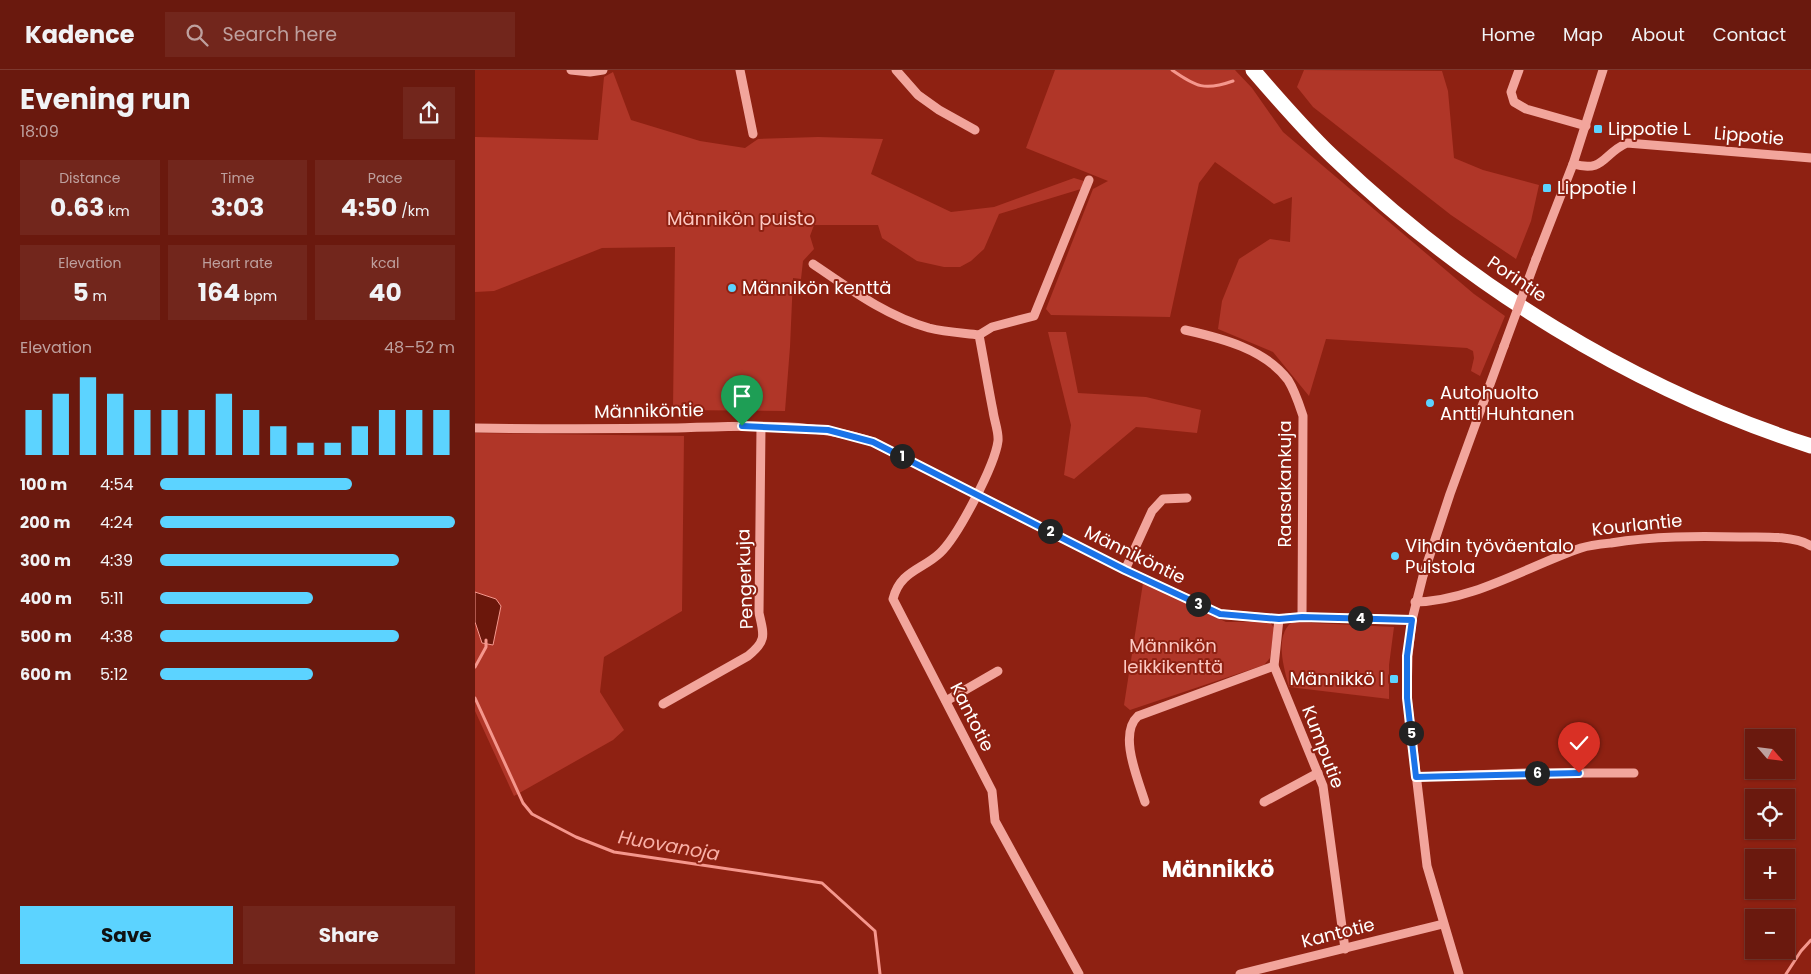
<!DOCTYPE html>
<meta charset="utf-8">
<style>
:root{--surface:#6a190e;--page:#72261c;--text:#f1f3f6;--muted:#bea09e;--line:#7d382e;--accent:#5cd3ff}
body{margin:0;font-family:Poppins,sans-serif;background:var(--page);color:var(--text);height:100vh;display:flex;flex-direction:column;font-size:19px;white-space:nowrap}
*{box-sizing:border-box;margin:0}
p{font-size:16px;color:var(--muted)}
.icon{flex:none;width:28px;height:28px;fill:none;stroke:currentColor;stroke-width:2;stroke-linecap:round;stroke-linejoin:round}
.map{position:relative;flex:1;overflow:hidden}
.details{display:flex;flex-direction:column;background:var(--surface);width:475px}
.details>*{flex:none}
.needle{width:32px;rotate:118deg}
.fabs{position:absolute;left:1270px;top:659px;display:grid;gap:10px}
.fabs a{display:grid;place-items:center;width:50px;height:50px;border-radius:0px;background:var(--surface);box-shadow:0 1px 4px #0004,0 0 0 1px var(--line);font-size:25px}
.pin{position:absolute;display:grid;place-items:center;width:42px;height:42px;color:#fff;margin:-51px -21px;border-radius:50% 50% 50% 0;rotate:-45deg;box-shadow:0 0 5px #0007}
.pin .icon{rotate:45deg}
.km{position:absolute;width:25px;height:25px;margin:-12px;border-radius:50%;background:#222;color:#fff;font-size:14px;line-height:25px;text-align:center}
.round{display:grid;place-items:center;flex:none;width:52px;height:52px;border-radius:0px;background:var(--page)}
.head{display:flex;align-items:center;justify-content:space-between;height:85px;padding:0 20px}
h1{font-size:28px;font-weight:700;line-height:38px}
.stats{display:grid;grid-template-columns:repeat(3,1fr);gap:8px;height:85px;padding:5px 20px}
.stats div{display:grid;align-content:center;border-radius:0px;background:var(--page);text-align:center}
.stats b{font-size:25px;font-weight:700}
.stats small{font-size:14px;font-weight:400}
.stats p{font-size:14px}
.chart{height:140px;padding:10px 20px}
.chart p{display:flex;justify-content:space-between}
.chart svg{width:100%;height:90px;margin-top:5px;stroke:var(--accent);stroke-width:6}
.primary-button{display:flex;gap:10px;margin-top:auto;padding:10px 20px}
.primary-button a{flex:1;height:58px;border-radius:0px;background:var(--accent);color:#111;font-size:20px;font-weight:700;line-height:58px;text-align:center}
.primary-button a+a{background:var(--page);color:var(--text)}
ul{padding:0 20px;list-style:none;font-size:16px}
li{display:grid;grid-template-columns:80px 60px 1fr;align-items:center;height:38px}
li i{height:12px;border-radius:6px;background:var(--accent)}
header{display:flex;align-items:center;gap:30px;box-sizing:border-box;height:70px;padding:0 25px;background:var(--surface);border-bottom:1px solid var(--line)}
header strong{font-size:24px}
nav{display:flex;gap:28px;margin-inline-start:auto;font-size:18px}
.search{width:350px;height:45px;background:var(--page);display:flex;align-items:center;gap:12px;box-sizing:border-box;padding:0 18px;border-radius:0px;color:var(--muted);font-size:19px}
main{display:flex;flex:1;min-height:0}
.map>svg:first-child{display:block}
</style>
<header>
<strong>Kadence</strong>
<div class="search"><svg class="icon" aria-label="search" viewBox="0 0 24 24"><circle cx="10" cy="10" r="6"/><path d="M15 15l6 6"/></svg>Search here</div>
<nav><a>Home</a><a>Map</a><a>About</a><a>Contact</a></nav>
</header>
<main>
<section class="details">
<div class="head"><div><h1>Evening run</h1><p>18:09</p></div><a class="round"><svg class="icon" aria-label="share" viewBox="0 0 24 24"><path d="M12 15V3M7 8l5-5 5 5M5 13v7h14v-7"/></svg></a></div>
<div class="stats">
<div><p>Distance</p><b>0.63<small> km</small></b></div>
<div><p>Time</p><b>3:03</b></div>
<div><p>Pace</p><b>4:50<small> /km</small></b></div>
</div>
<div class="stats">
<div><p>Elevation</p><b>5<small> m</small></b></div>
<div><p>Heart rate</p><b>164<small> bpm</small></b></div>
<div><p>kcal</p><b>40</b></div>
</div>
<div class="chart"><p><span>Elevation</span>48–52 m</p>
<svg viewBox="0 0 160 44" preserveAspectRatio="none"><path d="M5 44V22M15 44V14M25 44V6M35 44V14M45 44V22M55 44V22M65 44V22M75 44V14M85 44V22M95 44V30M105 44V38M115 44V38M125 44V30M135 44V22M145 44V22M155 44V22"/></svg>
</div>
<ul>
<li><b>100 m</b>4:54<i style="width:65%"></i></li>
<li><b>200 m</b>4:24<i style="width:100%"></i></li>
<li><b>300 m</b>4:39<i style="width:81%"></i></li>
<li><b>400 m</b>5:11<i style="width:52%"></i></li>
<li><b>500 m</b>4:38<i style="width:81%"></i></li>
<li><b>600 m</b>5:12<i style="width:52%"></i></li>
</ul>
<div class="primary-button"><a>Save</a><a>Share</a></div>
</section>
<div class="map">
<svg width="1336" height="904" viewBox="0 0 1336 904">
<rect width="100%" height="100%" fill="#8e2112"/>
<g fill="#b03628">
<polygon points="580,0 760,0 777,18 808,62 999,224 1030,246 1005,306 996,301 999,288 998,281 992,278 851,269 834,326 798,282 743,259 747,231 764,189 795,169 815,172 817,127 799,134 740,92 724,113 695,247 576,245 571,239 618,119 633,111 551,78"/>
<polygon points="829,0 967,1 973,21 979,88 1008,100 1064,115 1056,151 1041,189 976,145 838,37 822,17"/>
<polygon points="138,2 156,50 225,71 270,78 283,69 343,67 408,69 396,104 476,142 519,137 599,108 609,111 606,119 524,144 509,179 496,191 485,197 469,197 442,191 407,168 403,155 339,155 335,166 339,179 328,191 326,209 318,208 315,277 310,341 198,340 200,177 127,178 19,221 0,222 0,67 123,70 129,7"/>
<polygon points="573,262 591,262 603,323 671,327 726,340 722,363 661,357 599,409 589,405 596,355"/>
<polygon points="0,363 209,366 207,541 129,587 125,622 149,660 138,670 39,726 0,641"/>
<polygon points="668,513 751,552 795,552 799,558 795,588 789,595 655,640 649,635"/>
<path d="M817,552L919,557L914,595V629L814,617C809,598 799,566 817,552Z"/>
</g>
<polygon fill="#6b170b" stroke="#f5978d" points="0,522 21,529 26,536 18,575 7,573 0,552"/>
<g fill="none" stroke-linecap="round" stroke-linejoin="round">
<g stroke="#f5978d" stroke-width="3">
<path d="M697,0C721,17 730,21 758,11"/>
<polyline points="0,597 11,577 11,570"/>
<polyline points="0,628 48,733 57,744 101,767 139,782 347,813 400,861 405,904"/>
<polyline points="1311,904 1326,881 1336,870"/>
</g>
<g stroke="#f2a59c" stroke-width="9">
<polyline points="96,0 115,2 128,0"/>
<polyline points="265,0 278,64"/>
<polyline points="421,0 443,25 464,40 500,60"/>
<polyline points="1044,0 1036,22 1039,32 1051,39 1111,56"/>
<path d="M1098,94C1130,103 1127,84 1152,73L1336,88"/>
<polyline points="1061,189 1098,94 1128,0"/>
<path d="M338,194C375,219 411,246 454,258C470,262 488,263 504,265C509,291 513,316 518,341C519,350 524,362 523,371C520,395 483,466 465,483C447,500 425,501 418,529L517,721L520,751L604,904"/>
<path d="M710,260C746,268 790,279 813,310C820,321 824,334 828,346L827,547"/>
<polyline points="504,265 517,257 559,246 614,110"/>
<path d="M0,358C67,359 135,359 202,358C267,356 335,351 398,372L650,500L745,544L804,549L827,547L937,550"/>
<polyline points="650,500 677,441 688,429 712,428"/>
<path d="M940,532C998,531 1053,496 1106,478C1115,475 1126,474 1136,473C1179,466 1222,466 1265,467C1284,467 1320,465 1336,476"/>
<polyline points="804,549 799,596 848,716 870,879"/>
<polyline points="471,631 523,601"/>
<path d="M188,634L273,586C292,571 289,565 284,543L286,357"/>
<polyline points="941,707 1050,703 1159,703"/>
<path d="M670,732C663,709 643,664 663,646L799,596"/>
<polyline points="789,732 843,703"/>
<polyline points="765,904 968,854"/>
<polyline points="984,904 952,796 932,628 933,586 937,550 948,506 975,424 1029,276"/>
</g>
<path stroke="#fff" stroke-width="15" d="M778,0C803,29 829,59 857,86C992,216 1158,319 1336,376"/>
<polyline stroke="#f2a59c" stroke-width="9" points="1029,276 1061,189"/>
</g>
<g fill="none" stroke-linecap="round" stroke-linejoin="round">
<defs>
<polyline id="route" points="267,356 353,360 398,372 650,500 745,544 804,549 827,547 937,550 932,586 932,628 941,707 1104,703"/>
</defs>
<use href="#route" stroke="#fff" stroke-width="10"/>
<use href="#route" stroke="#1a73e8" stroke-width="6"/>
</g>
<g fill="#5cd3ff" stroke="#8e2112" stroke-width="2">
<rect x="1118" y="54" width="10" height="10" rx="2.5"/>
<rect x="1067" y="113" width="10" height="10" rx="2.5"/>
<circle cx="257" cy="218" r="5"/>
<circle cx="955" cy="333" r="5"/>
<circle cx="920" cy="486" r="5"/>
<rect x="914" y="604" width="10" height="10" rx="2.5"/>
</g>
<g text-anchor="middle" stroke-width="4" stroke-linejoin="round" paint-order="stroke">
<g font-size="18" fill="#fff" stroke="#8e2112" text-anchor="start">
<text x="1133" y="65">Lippotie L</text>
<text x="1082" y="124">Lippotie I</text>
<text x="267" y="224">Männikön kenttä</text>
<text x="965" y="329">Autohuolto<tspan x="965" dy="21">Antti Huhtanen</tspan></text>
<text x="930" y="482">Vihdin työväentalo<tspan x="930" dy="21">Puistola</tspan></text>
<text x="909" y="615" text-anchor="end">Männikkö I</text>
</g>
<g font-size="18" fill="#fff" stroke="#8e2112">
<text transform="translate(1274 66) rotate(5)" y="6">Lippotie</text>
<text transform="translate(1042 209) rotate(34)" y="6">Porintie</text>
<text transform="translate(174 341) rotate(-1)" y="6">Männiköntie</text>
<text transform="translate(810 414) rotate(-90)" y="6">Raasakankuja</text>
<text transform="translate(1162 455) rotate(-6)" y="6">Kourlantie</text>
<text transform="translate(660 485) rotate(26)" y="6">Männiköntie</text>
<text transform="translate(270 509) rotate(-92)" y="6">Pengerkuja</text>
<text transform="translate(497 647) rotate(63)" y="6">Kantotie</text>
<text transform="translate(848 677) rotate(69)" y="6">Kumputie</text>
<text transform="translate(863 863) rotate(-14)" y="6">Kantotie</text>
</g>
<g font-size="18" fill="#fdc9c3" stroke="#8e2112">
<text x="266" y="155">Männikön puisto</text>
<text x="698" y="582">Männikön<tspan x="698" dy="21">leikkikenttä</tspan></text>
</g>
<g font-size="19" font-style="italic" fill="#f9b0a7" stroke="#8e2112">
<text transform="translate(194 775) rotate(10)" y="7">Huovanoja</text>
</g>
<g font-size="22" font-weight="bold" fill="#fff" stroke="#8e2112">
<text x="743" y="807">Männikkö</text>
</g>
</g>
</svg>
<div class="fabs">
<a><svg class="needle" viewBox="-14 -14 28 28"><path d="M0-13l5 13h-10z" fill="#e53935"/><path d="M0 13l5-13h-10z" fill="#bea09e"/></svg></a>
<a><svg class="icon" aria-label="locate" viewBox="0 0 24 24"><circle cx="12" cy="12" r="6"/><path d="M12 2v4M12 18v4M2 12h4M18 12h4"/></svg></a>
<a>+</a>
<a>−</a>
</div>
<div class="pin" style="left:267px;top:356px;background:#1e9e55"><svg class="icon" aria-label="arrive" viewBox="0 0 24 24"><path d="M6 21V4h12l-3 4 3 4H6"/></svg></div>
<div class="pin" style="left:1104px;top:703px;background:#d93025"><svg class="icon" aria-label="check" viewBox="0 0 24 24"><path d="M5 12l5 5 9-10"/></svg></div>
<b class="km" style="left:427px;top:386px">1</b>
<b class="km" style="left:575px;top:461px">2</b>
<b class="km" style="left:723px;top:534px">3</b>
<b class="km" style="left:885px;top:548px">4</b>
<b class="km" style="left:936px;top:663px">5</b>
<b class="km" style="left:1062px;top:703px">6</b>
</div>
</main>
